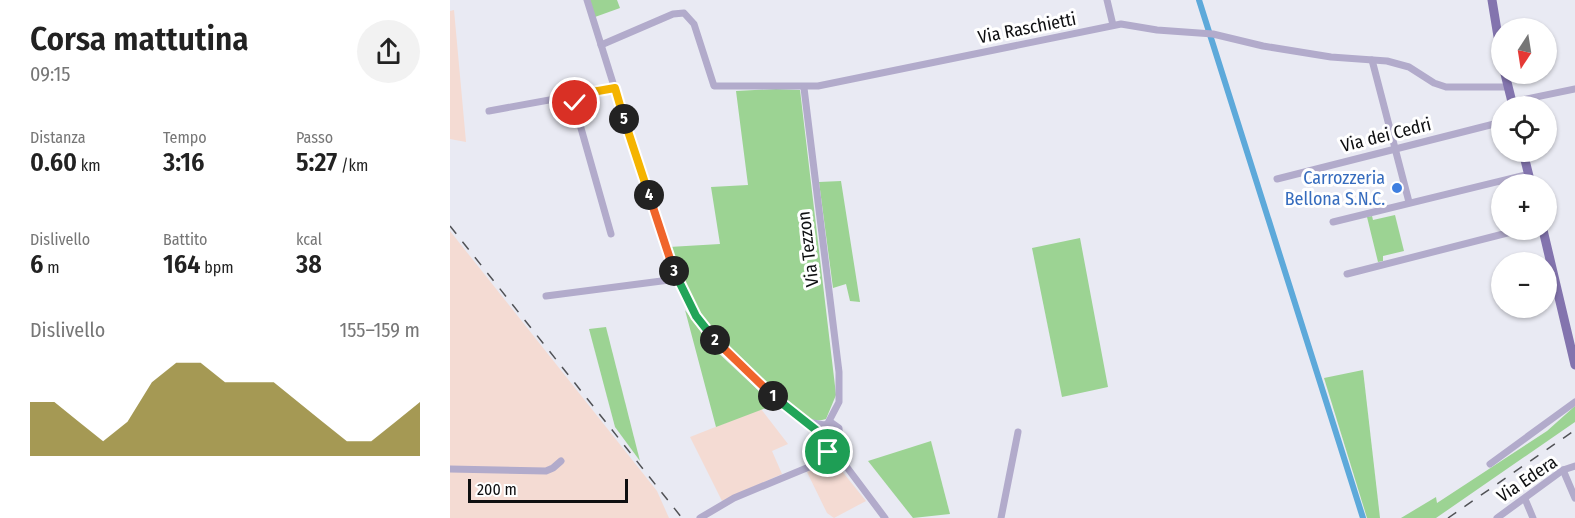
<!DOCTYPE html>
<html lang="it">
<meta charset="utf-8">
<style>
:root{--surface:#fff;--page:#f2f2f2;--text:#222;--muted:#767676;--accent:#7f6f0d}
body{margin:0;font-family:"Fira Sans Condensed",sans-serif;background:var(--page);color:var(--text);height:100vh;display:flex;flex-direction:column;font-size:22px;white-space:nowrap}
*{box-sizing:border-box;margin:0}
p{font-size:20px;color:var(--muted)}
.icon{flex:none;width:33px;height:33px;fill:none;stroke:currentColor;stroke-width:2;stroke-linecap:round;stroke-linejoin:round}
.map{position:relative;flex:1;overflow:hidden}
.sheet{display:flex;flex-direction:column;background:var(--surface);width:450px}
.sheet>*{flex:none}
.needle{width:39px;rotate:192deg}
.fabs{position:absolute;left:1041px;top:18px;display:grid;gap:12px}
.fabs a{display:grid;place-items:center;width:66px;height:66px;border-radius:50%;background:var(--surface);box-shadow:0 2px 4px #0004;font-size:30px}
.scale{position:absolute;left:18px;bottom:15px;width:160px;box-sizing:border-box;padding-left:6px;border:3px solid #0e0f11;border-top:0;font-size:16px;line-height:21px;white-space:nowrap;color:#0e0f11;-webkit-text-stroke:4px #fff;paint-order:stroke}
.pin{position:absolute;display:grid;place-items:center;width:51px;height:51px;color:#fff;margin:-26px;border:3px solid #fff;border-radius:50%;box-shadow:0 2px 6px #0007}
.km{position:absolute;width:30px;height:30px;margin:-15px;border-radius:50%;background:#222;color:#fff;font-size:16px;line-height:30px;text-align:center}
.round{display:grid;place-items:center;flex:none;width:63px;height:63px;border-radius:32px;background:var(--page)}
.overview{display:flex;align-items:center;justify-content:space-between;height:102px;padding:0 30px}
h1{font-size:33px;font-weight:600;line-height:45px}
.metrics{display:grid;grid-template-columns:repeat(3,1fr);gap:9px;height:102px;padding:6px 30px}
.metrics div{display:grid;align-content:center}
.metrics b{font-size:26px;font-weight:600}
.metrics small{font-size:16px;font-weight:400}
.metrics p{font-size:16px}
.chart{height:168px;padding:12px 30px}
.chart p{display:flex;justify-content:space-between}
.chart svg{width:100%;height:108px;margin-top:6px;fill:var(--accent);opacity:.7}
main{display:flex;flex:1;min-height:0}
.map>svg:first-child{display:block}
</style>
<main>
<section class="sheet">
<div class="overview"><div><h1>Corsa mattutina</h1><p>09:15</p></div><a class="round"><svg class="icon" aria-label="share" viewBox="0 0 24 24"><path d="M12 15V3M7 8l5-5 5 5M5 13v7h14v-7"/></svg></a></div>
<div class="metrics">
<div><p>Distanza</p><b>0.60<small> km</small></b></div>
<div><p>Tempo</p><b>3:16</b></div>
<div><p>Passo</p><b>5:27<small> /km</small></b></div>
</div>
<div class="metrics">
<div><p>Dislivello</p><b>6<small> m</small></b></div>
<div><p>Battito</p><b>164<small> bpm</small></b></div>
<div><p>kcal</p><b>38</b></div>
</div>
<div class="chart"><p><span>Dislivello</span>155–159 m</p>
<svg viewBox="0 0 160 44" preserveAspectRatio="none"><path d="M0 44V22L10 22L20 30L30 38L40 30L50 14L60 6L70 6L80 14L90 14L100 14L110 22L120 30L130 38L140 38L150 30L160 22V44z"/></svg>
</div>
</section>
<div class="map">
<svg width="1125" height="518" viewBox="0 0 1125 518">
<rect width="100%" height="100%" fill="#e9eaf3"/>
<g fill="#f4dbd3">
<polygon points="4,10 16,142 0,139 0,11"/>
<polygon points="0,231 207,491 219,518 0,518"/>
<polygon points="311,409 338,444 322,451 332,474 272,501 240,437"/>
<polygon points="383,460 416,501 384,518 377,513 357,472"/>
</g>
<g fill="#9cd393">
<polygon points="140,0 167,0 170,8 145,17"/>
<path d="M326,89L350,90L385,386L386,395L376,419C370,421 365,421 359,418C339,411 270,344 257,326C240,302 228,275 219,247L270,244L261,187L298,185L286,91Z"/>
<polygon points="391,181 410,302 400,301 396,284 383,288 369,182"/>
<polygon points="945,215 954,251 933,256 933,261 928,262 917,217 922,216 923,220"/>
<polygon points="630,238 658,387 612,397 582,248"/>
<polygon points="235,310 262,347 324,405 266,427"/>
<polygon points="156,327 190,461 165,427 139,329"/>
<polygon points="913,370 930,518 917,518 874,378"/>
<polygon points="1125,406 1125,422 986,518 951,518 986,497 987,503 1097,431"/>
<polygon points="481,441 500,514 463,518 418,461"/>
</g>
<g fill="none" stroke-linecap="round" stroke-linejoin="round">
<polyline stroke="#5da9da" stroke-width="6" points="749,0 913,518"/>
<g stroke="#b2abcb" stroke-width="7">
<polyline points="137,0 210,233 230,286 259,333 313,386 366,430 375,443 383,444 390,438"/>
<polyline points="657,0 663,25"/>
<polyline points="151,45 223,14 234,13 244,24 264,86 368,86 671,24 707,30 763,34 813,46 881,57 937,61 959,67 984,83 996,87 1058,87"/>
<polyline points="922,60 959,202"/>
<polyline points="354,88 389,372 389,402 378,423"/>
<polyline points="125,95 127,114 161,234"/>
<polyline points="1062,102 1125,89"/>
<polyline points="39,111 165,88"/>
<polyline points="827,179 1052,122"/>
<polyline points="883,222 1079,174"/>
<polyline points="897,274 1069,230"/>
<polyline points="96,296 227,279"/>
<polyline points="358,422 374,425 382,423 389,428 390,453 396,466 435,518"/>
<polyline points="372,462 387,461 395,466"/>
<polyline points="1040,464 1125,402"/>
<polyline points="0,469 96,471 103,468 111,461"/>
<polyline points="1113,470 1125,498"/>
<polyline points="1075,499 1083,518"/>
<polyline points="250,518 284,498 371,462 382,453 382,444"/>
<polyline points="551,518 568,432"/>
<polyline points="1047,518 1113,470 1125,466"/>
</g>
<g stroke="#8374ae" stroke-width="9">
<polyline points="1042,0 1052,61"/>
<polyline points="1055,74 1063,106"/>
<polyline points="1073,152 1081,184"/>
<polyline points="1093,230 1125,365"/>
</g>
<g stroke="#515256" stroke-width="1.5" stroke-dasharray="10 10" stroke-linecap="butt">
<polyline points="0,226 232,518"/>
<polyline points="998,518 1125,430"/>
</g>
</g>
<g fill="none" stroke-linecap="round" stroke-linejoin="round">
<defs>
<polyline id="split-1" points="323,396 366,430 378,452"/>
<polyline id="split-2" points="265,340 323,396"/>
<polyline id="split-3" points="224,271 246,316 265,340"/>
<polyline id="split-4" points="199,195 224,271"/>
<polyline id="split-5" points="174,119 199,195"/>
<polyline id="split-6" points="125,103 125,95 165,88 174,119"/>
</defs>
<use href="#split-1" stroke="#fff" stroke-width="12"/>
<use href="#split-2" stroke="#fff" stroke-width="12"/>
<use href="#split-3" stroke="#fff" stroke-width="12"/>
<use href="#split-4" stroke="#fff" stroke-width="12"/>
<use href="#split-5" stroke="#fff" stroke-width="12"/>
<use href="#split-6" stroke="#fff" stroke-width="12"/>
<use href="#split-1" stroke="#22a559" stroke-width="8"/>
<use href="#split-2" stroke="#f0652b" stroke-width="8"/>
<use href="#split-3" stroke="#22a559" stroke-width="8"/>
<use href="#split-4" stroke="#f0652b" stroke-width="8"/>
<use href="#split-5" stroke="#f5b400" stroke-width="8"/>
<use href="#split-6" stroke="#f5b400" stroke-width="8"/>
</g>
<circle fill="#3f7fe0" stroke="#fff" stroke-width="2" cx="947" cy="188" r="6"/>
<g text-anchor="middle" stroke-width="6" stroke-linejoin="round" paint-order="stroke">
<g font-size="18" fill="#0e0f11" stroke="#fff">
<text transform="translate(577 28) rotate(-11)" y="6">Via Raschietti</text>
<text transform="translate(936 135) rotate(-14)" y="6">Via dei Cedri</text>
<text transform="translate(358 249) rotate(-97)" y="6">Via Tezzon</text>
<text transform="translate(1077 479) rotate(-34)" y="6">Via Edera</text>
</g>
<g font-size="18" fill="#366cbe" stroke="#fff" text-anchor="end">
<text x="935" y="184">Carrozzeria<tspan x="935" dy="21">Bellona S.N.C.</tspan></text>
</g>
</g>
</svg>
<div class="fabs">
<a><svg class="needle" viewBox="-14 -14 28 28"><path d="M0-13l5 13h-10z" fill="#e53935"/><path d="M0 13l5-13h-10z" fill="#767676"/></svg></a>
<a><svg class="icon" aria-label="locate" viewBox="0 0 24 24"><circle cx="12" cy="12" r="6"/><path d="M12 2v4M12 18v4M2 12h4M18 12h4"/></svg></a>
<a>+</a>
<a>−</a>
</div>
<div class="scale">200 m</div>
<div class="pin" style="left:378px;top:452px;background:#1e9e55"><svg class="icon" aria-label="arrive" viewBox="0 0 24 24"><path d="M6 21V4h12l-3 4 3 4H6"/></svg></div>
<div class="pin" style="left:125px;top:103px;background:#d93025"><svg class="icon" aria-label="check" viewBox="0 0 24 24"><path d="M5 12l5 5 9-10"/></svg></div>
<b class="km" style="left:323px;top:396px">1</b>
<b class="km" style="left:265px;top:340px">2</b>
<b class="km" style="left:224px;top:271px">3</b>
<b class="km" style="left:199px;top:195px">4</b>
<b class="km" style="left:174px;top:119px">5</b>
</div>
</main>
